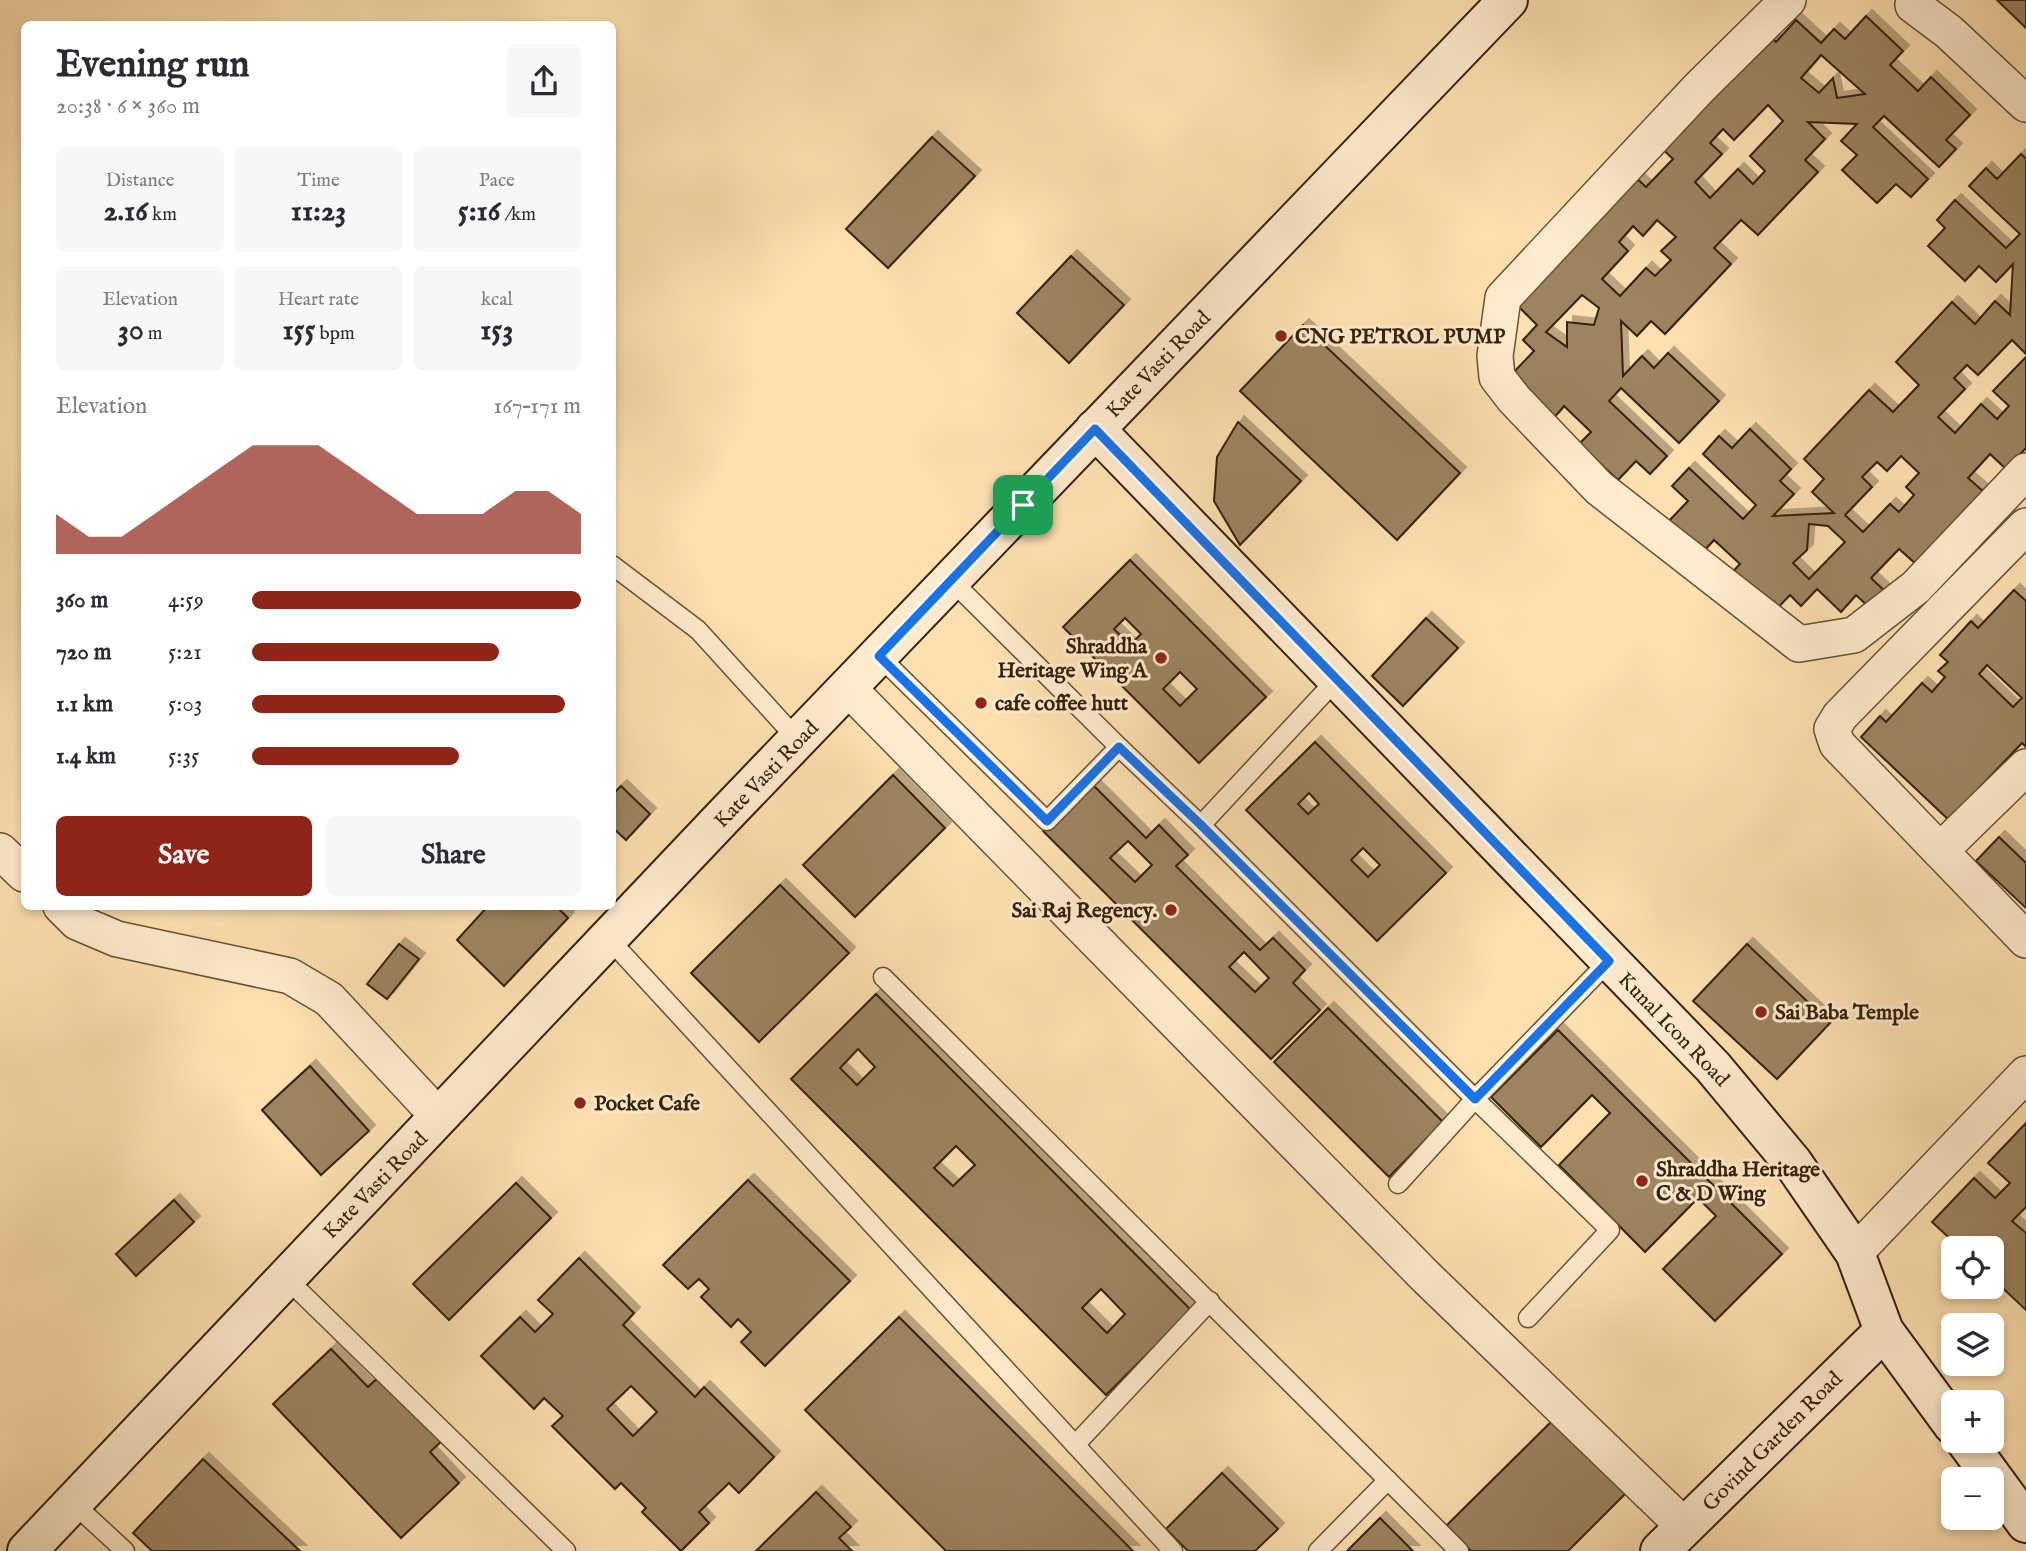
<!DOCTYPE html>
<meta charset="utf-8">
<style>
:root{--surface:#fff;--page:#f7f7f7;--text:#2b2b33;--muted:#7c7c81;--accent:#8f2418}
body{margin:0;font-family:"IM FELL English",serif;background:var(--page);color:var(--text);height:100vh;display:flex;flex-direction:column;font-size:26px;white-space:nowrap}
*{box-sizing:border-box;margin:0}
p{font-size:23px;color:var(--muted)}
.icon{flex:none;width:38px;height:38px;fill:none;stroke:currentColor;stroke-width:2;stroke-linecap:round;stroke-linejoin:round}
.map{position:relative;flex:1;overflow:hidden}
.details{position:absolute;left:21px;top:21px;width:595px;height:889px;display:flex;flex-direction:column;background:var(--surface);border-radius:10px;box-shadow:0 4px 10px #0003}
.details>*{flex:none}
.buttons{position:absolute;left:1941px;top:1236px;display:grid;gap:14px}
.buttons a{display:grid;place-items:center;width:63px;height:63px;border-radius:10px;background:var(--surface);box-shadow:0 4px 10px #0003;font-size:35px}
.pin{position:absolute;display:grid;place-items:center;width:60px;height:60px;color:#fff;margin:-30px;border-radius:14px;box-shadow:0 4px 10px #0006}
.round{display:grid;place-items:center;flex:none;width:74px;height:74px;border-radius:10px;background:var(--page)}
.head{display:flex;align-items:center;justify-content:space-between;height:119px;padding:0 35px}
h1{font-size:38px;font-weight:700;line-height:52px}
.figures{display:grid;grid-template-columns:repeat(3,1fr);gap:10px;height:119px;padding:7px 35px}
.figures div{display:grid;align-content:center;border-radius:10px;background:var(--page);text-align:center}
.figures b{font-size:30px;font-weight:700}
.figures small{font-size:19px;font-weight:400}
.figures p{font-size:19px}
.chart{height:196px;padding:14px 35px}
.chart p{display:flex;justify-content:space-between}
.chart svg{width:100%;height:126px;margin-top:7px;fill:var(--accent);opacity:.7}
.cta{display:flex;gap:14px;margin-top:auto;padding:14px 35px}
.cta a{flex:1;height:80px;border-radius:10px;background:var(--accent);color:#fff;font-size:28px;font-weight:700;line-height:80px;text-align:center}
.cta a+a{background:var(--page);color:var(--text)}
ul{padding:0 35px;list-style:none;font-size:23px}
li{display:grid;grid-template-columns:112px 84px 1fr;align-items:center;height:52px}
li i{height:18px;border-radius:9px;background:var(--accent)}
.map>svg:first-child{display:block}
</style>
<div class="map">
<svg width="2026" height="1551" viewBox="0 0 2026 1551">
<defs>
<filter id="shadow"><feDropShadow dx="6" dy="-6" stdDeviation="0" flood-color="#0004"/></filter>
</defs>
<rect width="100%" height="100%" fill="#fddfb0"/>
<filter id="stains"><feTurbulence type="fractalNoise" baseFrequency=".00286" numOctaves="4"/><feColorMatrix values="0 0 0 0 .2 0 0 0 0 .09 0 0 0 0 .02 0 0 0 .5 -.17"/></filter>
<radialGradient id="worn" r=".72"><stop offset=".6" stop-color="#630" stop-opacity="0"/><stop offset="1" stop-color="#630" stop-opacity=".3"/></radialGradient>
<g fill="#9d8360" stroke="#362009" stroke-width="2" fill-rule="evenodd" filter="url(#shadow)">
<polygon points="1997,0 2026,0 2026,28"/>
<path d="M1866,16L1903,51L1890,65L1918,91L1931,77L1970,115L1946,140L1956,149L1939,167L1884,116L1873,127L1928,179L1911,197L1896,184L1877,203L1842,170L1857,155L1841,141L1857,124L1808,122L1825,139L1805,160L1818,172L1758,235L1741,220L1714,248L1731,264L1665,334L1651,321L1637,336L1621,321L1623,376L1642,356L1654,368L1668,353L1719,401L1679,443L1621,388L1609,401L1667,456L1650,474L1636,461L1618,480L1579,444L1591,432L1564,406L1553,419L1509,377L1534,351L1523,340L1537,325L1515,303L1629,171L1646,187L1673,159L1655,142L1762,29L1776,42L1796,20L1821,43L1834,29L1845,39ZM1821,55L1865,94L1837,98L1833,78L1819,93L1801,78ZM1768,105L1783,121L1750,156L1765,171L1753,184L1738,169L1710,198L1695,182L1722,154L1710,143L1723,129L1734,140ZM1657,220L1676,237L1661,251L1671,260L1655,276L1646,268L1620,296L1602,279L1628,251L1619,242L1633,226L1643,236ZM1582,295L1599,308L1594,325L1567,322V347L1546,332Z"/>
<polygon points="932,137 975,176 888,268 846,229"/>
<path d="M2021,154L2026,159V354L2012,340L1978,375L1967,365L1954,378L1965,389L1938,417L1955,433L1981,404L1997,419L2009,406L1993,391L2026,357V448L2006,469L1990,454L1968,478L1984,492L1916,564L1899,549L1871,578L1889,595L1873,611L1856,595L1841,612L1817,589L1801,606L1790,595L1768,618L1726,579L1740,564L1714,540L1701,554L1667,523L1688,501L1672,486L1689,468L1743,519L1756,505L1703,454L1719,436L1732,448L1750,429L1791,469L1780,481L1794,494L1773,516L1834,513L1812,492L1824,479L1804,459L1869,390L1893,412L1919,385L1896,362L1952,302L1975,324L1995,301L2010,315L2013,264L1996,282L1979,266L1965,281L1928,246L1945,228L1937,220L1955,200L2006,248L2020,234L1969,186L1986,168L1997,179ZM1901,456L1919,473L1906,487L1914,495L1899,512L1890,504L1863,532L1845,515L1872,487L1862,477L1877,462L1887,471ZM1809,524L1828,526L1845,542L1809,579L1793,563L1807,550Z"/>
<polygon points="1071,256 1124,305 1069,363 1017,313"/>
<polygon points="1303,325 1460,473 1397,540 1240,391"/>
<polygon points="1238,422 1301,481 1240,545 1214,501 1217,457"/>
<path d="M1130,560L1266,697L1199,763L1063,627ZM1125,618L1141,634L1130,645L1114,629ZM1180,672L1197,689L1180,706L1163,689Z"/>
<path d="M2014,590L2026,601V747L2022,743L1978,789L1981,792L1952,823L1861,737L1880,716L1886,722L1922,683L1932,692L1945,677L1938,671L1948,662L1940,655L1971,621L1978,628ZM1987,665L2022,698L2013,707L1979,674Z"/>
<polygon points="1426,618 1458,648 1403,706 1372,676"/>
<path d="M1315,742L1446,873L1377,941L1246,810ZM1309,793L1319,804L1308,814L1298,804ZM1363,848L1380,865L1368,877L1351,860Z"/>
<polygon points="893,775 945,828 855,917 803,865"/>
<path d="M1091,783L1146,838L1159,825L1188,855L1176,866L1260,950L1273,938L1305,970L1293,983L1320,1010L1271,1059L1043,831ZM1128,841L1152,865L1135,882L1110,858ZM1244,952L1269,978L1255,992L1229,967Z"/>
<polygon points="621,786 650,814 626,840 612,827 612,795"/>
<polygon points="1999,837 2026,863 2026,908 1976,861"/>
<polygon points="780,885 849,953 759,1042 691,973"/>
<polygon points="488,906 556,906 568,918 504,986 457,940"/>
<polygon points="399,944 419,959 387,999 367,984"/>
<polygon points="1747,944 1830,1023 1777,1079 1693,1001"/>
<path d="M876,994L1191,1310L1106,1395L791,1079ZM858,1049L875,1067L857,1085L840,1068ZM956,1146L975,1165L953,1186L934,1168ZM1101,1289L1125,1314L1107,1333L1082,1308Z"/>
<polygon points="1328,1008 1443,1122 1389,1177 1274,1062"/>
<polygon points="1558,1030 1782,1254 1715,1321 1663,1269 1716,1216 1698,1198 1645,1252 1559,1165 1610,1113 1592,1095 1541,1147 1491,1097"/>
<polygon points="310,1066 369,1131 321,1175 262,1110"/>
<polygon points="2026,1123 2026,1207 2012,1221 2026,1233 2026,1310 1992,1278 1992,1248 1960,1248 1932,1222 1974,1178 1995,1198 2010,1183 1988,1163"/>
<polygon points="748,1180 850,1281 765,1366 741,1342 751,1332 738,1319 731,1327 701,1297 709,1289 699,1279 688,1289 663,1265"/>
<polygon points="516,1183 551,1218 449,1320 413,1284"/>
<polygon points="174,1200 194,1222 136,1276 116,1254"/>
<path d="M579,1258L634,1313L623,1325L695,1397L704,1387L774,1457L739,1493L729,1483L699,1512L709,1523L681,1551L642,1512L646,1508L621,1483L615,1489L552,1426L563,1416L544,1398L534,1409L481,1356L520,1317L535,1332L553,1314L538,1300ZM631,1386L657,1412L633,1436L607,1409Z"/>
<polygon points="899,1317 1133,1551 946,1551 805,1410"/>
<polygon points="331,1349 368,1387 383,1373 445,1438 430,1452 459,1483 401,1538 273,1404"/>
<polygon points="1553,1420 1626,1493 1568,1551 1471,1551 1446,1526"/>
<polygon points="203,1459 300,1551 152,1551 133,1533"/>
<polygon points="1222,1473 1278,1529 1255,1551 1188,1551 1166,1529"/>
<polygon points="816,1492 851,1527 839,1538 852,1551 756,1551"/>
<polygon points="1380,1518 1413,1551 1347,1551"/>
</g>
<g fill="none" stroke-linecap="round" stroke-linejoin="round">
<defs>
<g id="lane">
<polyline points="612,565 698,630 798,740"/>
<polyline points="951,580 1119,747 1201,825 1475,1099 1398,1184"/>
<polyline points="879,656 1047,821 1119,747"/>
<polyline points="1201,825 1337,679"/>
<polyline points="609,939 1173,1551"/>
<polyline points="883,977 1459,1551"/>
<polyline points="286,1278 566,1551"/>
<polyline points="1528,1318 1610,1230 1475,1099 1609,961"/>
<polyline points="1075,1445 1210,1301"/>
<polyline points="73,1503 125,1551"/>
<polyline points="1318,1551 1388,1480"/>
</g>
<g id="street">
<polyline points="1788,0 1699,88 1503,298 1495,356 1497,377 1514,399 1599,488 1799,644 1854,635 1916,587 2026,471"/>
<polyline points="1913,5 1949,32 2026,104"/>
<polyline points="2026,526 1840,716 1832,729 1837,744 2026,940"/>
<polyline points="848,688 1425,1276 1685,1527"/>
<polyline points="0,851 24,874"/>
<polyline points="1940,851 2026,767"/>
<polyline points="61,906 77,922 117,939 290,976 329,999 439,1117"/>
<polyline points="1855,1253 2026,1074"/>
</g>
<g id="secondary">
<polyline points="1095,429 1713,1067 1793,1163 1855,1253 1884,1331 1953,1425"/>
<polyline points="1965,1440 2026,1523"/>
<polyline points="27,1551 725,815 1508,0"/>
<polyline points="1660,1551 1884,1331"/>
</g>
</defs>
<use href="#lane" stroke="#685033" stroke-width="21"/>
<use href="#street" stroke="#685033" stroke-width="38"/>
<use href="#secondary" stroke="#362009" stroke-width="42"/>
<use href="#lane" stroke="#feeacc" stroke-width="18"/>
<use href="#street" stroke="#feeacc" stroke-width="35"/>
<use href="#secondary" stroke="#feeacc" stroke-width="38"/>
</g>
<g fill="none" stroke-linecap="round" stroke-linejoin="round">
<defs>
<polygon id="route" points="1095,429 1609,961 1475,1099 1201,825 1119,747 1047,821 879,656"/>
</defs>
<use href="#route" stroke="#fff" stroke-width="14"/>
<use href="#route" stroke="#1a73e8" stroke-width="9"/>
</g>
<g fill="#8f2418" stroke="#feeacc" stroke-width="2.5">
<circle cx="1281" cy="336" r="7"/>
<circle cx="1161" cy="658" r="7"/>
<circle cx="981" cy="703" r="7"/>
<circle cx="1171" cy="910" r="7"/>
<circle cx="1761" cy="1012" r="7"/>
<circle cx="580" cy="1103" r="7"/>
<circle cx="1642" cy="1181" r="7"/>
</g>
<g text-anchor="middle" stroke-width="6" stroke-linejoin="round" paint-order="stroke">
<g font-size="21" font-weight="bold" fill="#362009" stroke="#feeacc" text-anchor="start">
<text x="1295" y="343">CNG PETROL PUMP</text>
<text x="1147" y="653" text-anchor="end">Shraddha<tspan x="1147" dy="24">Heritage Wing A</tspan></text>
<text x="995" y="710">cafe coffee hutt</text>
<text x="1157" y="917" text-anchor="end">Sai Raj Regency.</text>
<text x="1775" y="1019">Sai Baba Temple</text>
<text x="594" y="1110">Pocket Cafe</text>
<text x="1656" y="1176">Shraddha Heritage<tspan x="1656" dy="24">C &amp; D Wing</tspan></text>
</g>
<g font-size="21" fill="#362009" stroke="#feeacc">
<text transform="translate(1158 364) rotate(-46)" y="7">Kate Vasti Road</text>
<text transform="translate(766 774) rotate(-46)" y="7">Kate Vasti Road</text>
<text transform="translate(1674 1029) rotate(46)" y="7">Kunal Icon Road</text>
<text transform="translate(375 1185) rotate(-46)" y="7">Kate Vasti Road</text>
<text transform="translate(1772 1441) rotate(-45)" y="7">Govind Garden Road</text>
</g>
</g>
<rect width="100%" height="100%" filter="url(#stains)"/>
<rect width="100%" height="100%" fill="url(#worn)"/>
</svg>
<div class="buttons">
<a><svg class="icon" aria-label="locate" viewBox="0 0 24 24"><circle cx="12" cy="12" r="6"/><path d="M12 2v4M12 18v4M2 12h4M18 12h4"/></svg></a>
<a><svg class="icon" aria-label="layers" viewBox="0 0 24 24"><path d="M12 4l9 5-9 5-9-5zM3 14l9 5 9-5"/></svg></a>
<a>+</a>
<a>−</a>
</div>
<div class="pin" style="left:1023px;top:505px;background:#1e9e55"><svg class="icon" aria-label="arrive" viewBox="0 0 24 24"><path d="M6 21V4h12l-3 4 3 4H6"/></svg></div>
<section class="details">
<div class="head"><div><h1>Evening run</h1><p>20:38 · 6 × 360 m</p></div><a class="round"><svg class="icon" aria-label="share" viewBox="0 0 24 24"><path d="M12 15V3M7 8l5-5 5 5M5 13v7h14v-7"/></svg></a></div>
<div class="figures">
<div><p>Distance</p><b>2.16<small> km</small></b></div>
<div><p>Time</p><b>11:23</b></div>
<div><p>Pace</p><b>5:16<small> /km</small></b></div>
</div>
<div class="figures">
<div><p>Elevation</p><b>30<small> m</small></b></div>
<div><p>Heart rate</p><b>155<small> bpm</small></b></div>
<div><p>kcal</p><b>153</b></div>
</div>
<div class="chart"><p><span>Elevation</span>167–171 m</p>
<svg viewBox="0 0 160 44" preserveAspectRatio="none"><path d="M0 44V30L10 38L20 38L30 30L40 22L50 14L60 6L70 6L80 6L90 14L100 22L110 30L120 30L130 30L140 22L150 22L160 30V44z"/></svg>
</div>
<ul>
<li><b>360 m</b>4:59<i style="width:100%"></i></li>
<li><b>720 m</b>5:21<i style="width:75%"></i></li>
<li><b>1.1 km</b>5:03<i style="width:95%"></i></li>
<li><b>1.4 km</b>5:35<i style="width:63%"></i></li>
</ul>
<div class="cta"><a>Save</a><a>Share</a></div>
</section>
</div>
